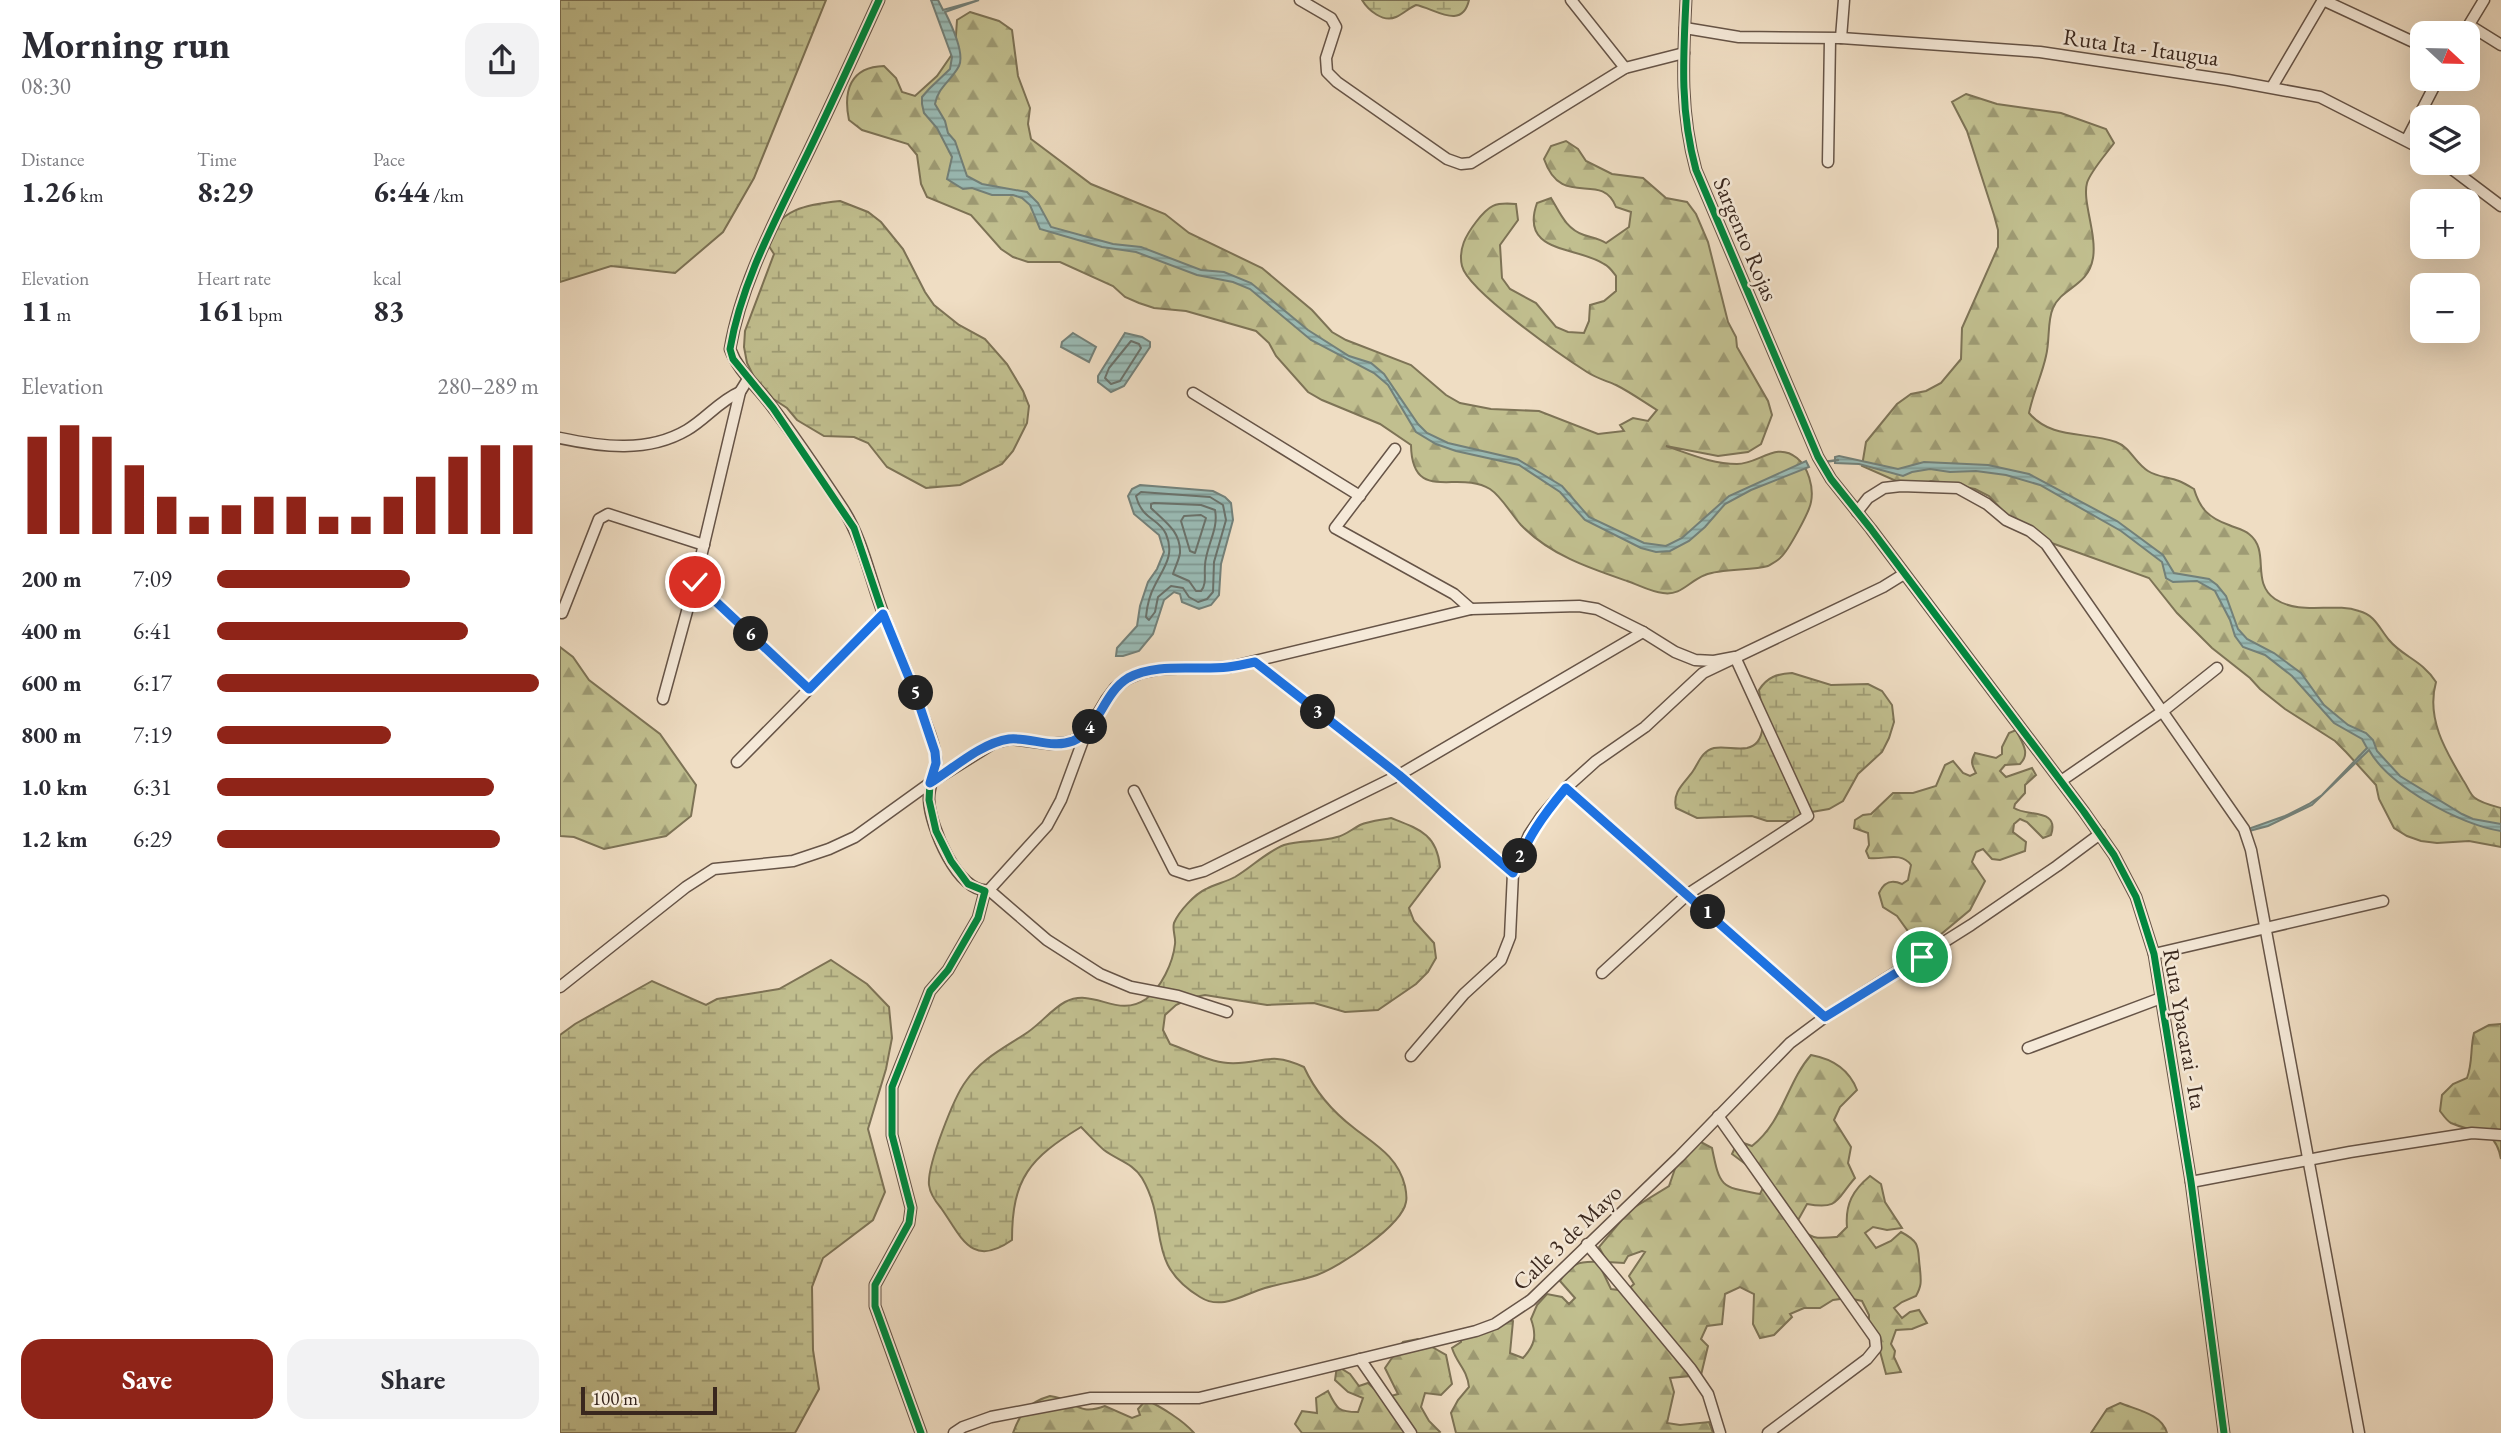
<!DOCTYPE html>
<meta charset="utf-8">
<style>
:root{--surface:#fff;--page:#f2f2f3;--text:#2b2b33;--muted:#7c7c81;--accent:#8f2418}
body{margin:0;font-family:"EB Garamond",serif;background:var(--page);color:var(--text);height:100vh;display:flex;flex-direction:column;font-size:26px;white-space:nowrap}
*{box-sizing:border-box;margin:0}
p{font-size:23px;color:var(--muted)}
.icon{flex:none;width:38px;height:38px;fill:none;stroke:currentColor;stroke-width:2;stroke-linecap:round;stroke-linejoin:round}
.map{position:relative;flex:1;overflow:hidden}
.drawer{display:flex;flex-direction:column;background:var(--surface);width:560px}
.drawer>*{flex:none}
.needle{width:46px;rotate:112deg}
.controls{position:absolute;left:1850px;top:21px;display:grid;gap:14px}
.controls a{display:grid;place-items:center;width:70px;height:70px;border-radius:14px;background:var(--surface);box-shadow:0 7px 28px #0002;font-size:35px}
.scale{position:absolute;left:21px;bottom:18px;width:136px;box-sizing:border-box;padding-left:7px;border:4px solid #39271e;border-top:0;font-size:19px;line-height:24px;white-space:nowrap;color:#39271e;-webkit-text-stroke:5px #f5e9d8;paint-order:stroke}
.pin{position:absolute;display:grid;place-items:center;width:60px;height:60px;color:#fff;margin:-30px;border:4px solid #fff;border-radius:50%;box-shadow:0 2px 7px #0007}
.km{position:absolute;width:35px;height:35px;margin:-18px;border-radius:50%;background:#222;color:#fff;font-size:19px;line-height:35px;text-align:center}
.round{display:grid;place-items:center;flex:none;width:74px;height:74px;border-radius:21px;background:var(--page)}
.headline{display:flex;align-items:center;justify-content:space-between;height:119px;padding:0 21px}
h1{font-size:38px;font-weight:700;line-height:52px}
.stats{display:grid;grid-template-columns:repeat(3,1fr);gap:10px;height:119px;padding:7px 21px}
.stats div{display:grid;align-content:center}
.stats b{font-size:30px;font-weight:700}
.stats small{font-size:19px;font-weight:400}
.stats p{font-size:19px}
.chart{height:196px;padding:14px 21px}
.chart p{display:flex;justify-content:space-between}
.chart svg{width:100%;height:126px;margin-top:7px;stroke:var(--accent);stroke-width:6}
.button{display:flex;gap:14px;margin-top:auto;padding:14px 21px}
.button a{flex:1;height:80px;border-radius:21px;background:var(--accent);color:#fff;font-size:28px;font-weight:700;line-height:80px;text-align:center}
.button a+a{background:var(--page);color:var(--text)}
ul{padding:0 21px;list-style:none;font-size:23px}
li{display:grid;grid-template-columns:112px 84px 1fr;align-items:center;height:52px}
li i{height:18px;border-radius:9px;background:var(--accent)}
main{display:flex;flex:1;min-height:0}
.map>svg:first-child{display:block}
</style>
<main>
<section class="drawer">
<div class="headline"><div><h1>Morning run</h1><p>08:30</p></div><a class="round"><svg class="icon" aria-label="share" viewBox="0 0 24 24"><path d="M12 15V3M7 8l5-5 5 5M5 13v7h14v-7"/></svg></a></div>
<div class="stats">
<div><p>Distance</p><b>1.26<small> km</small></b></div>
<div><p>Time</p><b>8:29</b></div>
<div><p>Pace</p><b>6:44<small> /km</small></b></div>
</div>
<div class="stats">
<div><p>Elevation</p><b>11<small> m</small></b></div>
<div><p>Heart rate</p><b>161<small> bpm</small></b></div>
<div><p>kcal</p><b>83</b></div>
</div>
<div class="chart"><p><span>Elevation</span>280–289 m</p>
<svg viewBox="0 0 160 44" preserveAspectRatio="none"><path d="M5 44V10M15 44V6M25 44V10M35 44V20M45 44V31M55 44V38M65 44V34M75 44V31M85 44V31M95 44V38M105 44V38M115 44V31M125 44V24M135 44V17M145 44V13M155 44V13"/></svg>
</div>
<ul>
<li><b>200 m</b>7:09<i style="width:60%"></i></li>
<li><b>400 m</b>6:41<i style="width:78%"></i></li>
<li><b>600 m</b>6:17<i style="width:100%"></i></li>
<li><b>800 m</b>7:19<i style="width:54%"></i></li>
<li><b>1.0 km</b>6:31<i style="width:86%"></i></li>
<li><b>1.2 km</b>6:29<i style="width:88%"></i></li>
</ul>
<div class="button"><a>Save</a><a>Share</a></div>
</section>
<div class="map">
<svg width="1941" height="1433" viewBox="0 0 1941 1433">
<defs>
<pattern id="forest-firs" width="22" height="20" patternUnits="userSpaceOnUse" patternTransform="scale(1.75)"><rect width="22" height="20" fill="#c1bf8f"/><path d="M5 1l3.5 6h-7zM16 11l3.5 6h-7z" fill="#9e9b74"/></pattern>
<pattern id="wetland-marsh" width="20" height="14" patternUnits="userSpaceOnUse" patternTransform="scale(1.75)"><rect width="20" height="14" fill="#c1bf8f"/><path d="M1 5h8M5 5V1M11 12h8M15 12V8" fill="none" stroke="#9e9b74"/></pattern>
<pattern id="water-rules" width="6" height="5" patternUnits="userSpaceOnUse" patternTransform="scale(1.75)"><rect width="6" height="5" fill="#9abbb5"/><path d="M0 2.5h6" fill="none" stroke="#7f9893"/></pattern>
</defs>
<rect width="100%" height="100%" fill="#efddc3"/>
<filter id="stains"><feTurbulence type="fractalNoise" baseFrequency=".00286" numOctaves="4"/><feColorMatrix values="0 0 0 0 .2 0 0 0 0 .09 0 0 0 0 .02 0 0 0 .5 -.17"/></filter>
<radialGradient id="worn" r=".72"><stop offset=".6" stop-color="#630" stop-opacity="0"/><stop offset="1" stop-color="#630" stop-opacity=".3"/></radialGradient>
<g fill="url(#forest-firs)" stroke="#7d7356" stroke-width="2">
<path d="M410,12L439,21L452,30L458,76L470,108L468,124L471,139L531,184L605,214L629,233L702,268L752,310L772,332L786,340L851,365L886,395L900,403L931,409L979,411L1038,434L1064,431L1060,425L1073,418L1088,421L1097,410C1084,402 1070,392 1056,385C1047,381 1036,378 1027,372C1002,356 908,291 902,266C898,249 906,235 916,222C929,205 935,202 956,204L958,220L940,245L942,278L950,289L976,303L996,327L1008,332L1024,333L1029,321L1030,305L1044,301L1056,291V276C1053,272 1049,266 1044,264C1017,246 959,254 977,203L991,198C1000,213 1006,229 1024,235C1033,238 1038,238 1046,243L1069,227L1071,212L1056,207C1041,169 1002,211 984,159L991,146L1006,141L1018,149L1026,161L1052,174L1083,178L1106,198L1127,202L1136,214L1148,242L1168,322L1176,337L1177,347L1208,401L1212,415L1201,444L1188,452L1158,456L1106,446C1130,454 1152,464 1177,464C1199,464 1216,441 1237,458C1248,467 1254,487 1251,502C1250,511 1228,551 1221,557C1219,560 1211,564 1208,566C1192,571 1162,568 1145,575C1129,581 1121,596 1103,593C1091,592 1079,585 1067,581C1029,568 990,555 961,525C951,514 942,497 930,489C898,469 852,505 851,445L820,424L762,400L748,392L716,356L709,343L696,331L626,311L594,308L579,303L565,297L553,286L500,262H468L453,257L441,249L411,215L367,197L361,184L357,155L348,144L302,130L289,120C283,91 290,67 324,66L336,78L342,92L355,96L377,76L395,50L397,20Z"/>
<path d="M1406,94L1437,104L1501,113L1546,129L1554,143C1547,153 1530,172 1527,183C1522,201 1537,234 1533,258C1528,287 1502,287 1493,308C1487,321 1490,341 1486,356C1482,375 1473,393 1469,413C1492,440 1525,431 1556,442C1570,447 1575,463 1588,471C1597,477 1609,477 1619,481C1624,483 1629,486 1634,489C1640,509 1649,518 1669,525C1675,528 1683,529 1689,534C1711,551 1690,582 1715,599C1741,616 1773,602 1799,611C1815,615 1819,628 1829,640C1843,657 1862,660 1876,682C1866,718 1885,750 1903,780C1907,785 1910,795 1915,798C1921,803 1934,806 1941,808V847L1909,841L1877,843L1861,841L1847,836L1834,828L1819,799L1816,785L1786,752L1775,741L1725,709L1700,689L1690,678L1652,648L1617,613L1589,578L1475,537L1460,529L1429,496L1415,489L1371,481L1357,487L1343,484L1302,466L1306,442L1337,404L1351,394L1366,391L1381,383L1401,359L1402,328L1438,247V230L1434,215L1407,131L1392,102Z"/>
<polygon points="0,647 13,657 29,680 100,734 136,785 131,816 106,836 44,849 14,837 0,836"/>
<path d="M1456,730C1462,743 1471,753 1460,764L1445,765L1440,771L1446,777L1472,768L1476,775L1465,785V793L1455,804L1454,808C1467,817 1500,808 1491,835L1483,838L1467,822L1460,819L1454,824L1453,832L1466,842L1465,851L1440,860L1432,859L1423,849L1416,852L1412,862L1425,881L1410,910L1380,935L1372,938L1350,934L1337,916L1323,907L1319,893C1324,882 1331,879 1342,884L1348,880L1351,865C1341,851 1324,860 1309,858L1306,851L1309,845L1308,833L1294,828L1295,820L1303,815L1311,814L1333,793H1353L1376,786L1385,765L1393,761L1403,773L1410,776L1416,773C1412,765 1410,762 1415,753L1436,758L1442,754V747L1449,733Z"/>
<path d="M1941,1024V1159C1935,1126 1915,1134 1891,1123C1887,1121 1883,1115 1880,1111L1882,1095L1893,1084L1907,1078C1913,1062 1910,1049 1914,1033L1929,1025Z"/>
<path d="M1251,1055C1273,1059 1289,1069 1297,1090L1280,1107L1274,1120L1291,1147L1288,1163L1295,1178C1276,1199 1280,1210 1247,1204L1237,1222C1249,1240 1257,1239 1277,1237L1287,1227C1285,1204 1293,1190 1310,1176L1321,1184L1325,1202L1342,1228L1327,1230L1313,1227L1305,1233L1316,1248L1331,1241L1341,1232C1362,1243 1357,1248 1360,1269C1361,1281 1362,1285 1356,1296L1342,1302L1334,1308L1342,1318L1350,1312L1359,1310L1367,1323L1352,1329L1336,1330L1331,1344L1335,1351L1334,1357L1341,1372L1326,1374L1318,1344L1309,1331V1315L1302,1301L1288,1298L1273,1300L1260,1308H1244L1230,1314L1232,1317L1214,1335L1200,1338L1193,1324L1194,1294L1180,1287L1165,1294L1162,1324L1147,1326L1141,1339L1148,1346L1141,1375L1110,1378L1114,1392L1107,1423L1120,1425L1149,1422L1153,1433H896L891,1413L898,1400L909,1387C907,1369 897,1364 892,1348L901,1342V1337L938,1319L953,1321L950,1353L963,1358C975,1345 977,1336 971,1319L977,1305L987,1294L1002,1297L1009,1304L1015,1298L1000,1281C1009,1264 1019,1261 1038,1262L1051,1289L1066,1291L1074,1284L1069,1276L1085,1252L1082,1251L1068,1256L1064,1263L1047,1262L1039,1247L1070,1210L1109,1186L1119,1157L1139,1141L1152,1148C1160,1188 1161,1187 1200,1194L1207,1180L1172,1154L1178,1141L1192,1146C1223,1122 1227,1082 1251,1055Z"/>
<path d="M858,1339L886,1355L892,1384L881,1395L865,1393L861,1407L869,1421L880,1432L879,1433H742L735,1424L742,1411L757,1413L756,1398L768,1391C777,1409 778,1412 798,1412L803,1398L788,1392L775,1380L777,1366L790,1374L799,1386L808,1383L824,1398L838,1394L825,1368L843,1342Z"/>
<path d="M490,1396C516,1399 516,1417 545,1406L572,1418L580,1415L578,1409L586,1400C600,1406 624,1421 634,1433H453C460,1413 469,1402 490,1396Z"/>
<path d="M1560,1403C1577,1410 1602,1414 1607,1433H1531L1547,1409Z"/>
</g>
<g fill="url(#wetland-marsh)" stroke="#7d7356" stroke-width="2">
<polygon points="0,0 266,0 194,178 163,232 115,273 51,266 0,282"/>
<path d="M802,0H909C902,31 874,8 856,5C849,8 843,14 836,17C823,23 808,10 802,0Z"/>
<path d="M280,201L308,212L321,222L343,249L365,292L374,305L399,325L425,339L447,364L463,391L469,406L467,423L453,451L442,464L400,485L366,488L327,467L308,443L294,437L264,436L237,420L227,408L201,391L187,363L184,347L185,331L214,254L207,243C217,209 248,204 280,201Z"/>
<path d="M1232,673L1271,685L1308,684L1322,691L1332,705L1334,722L1329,738L1322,752L1298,774L1283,801L1269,809L1246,813L1232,821H1207L1192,816L1137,818L1116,808C1112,791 1125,783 1133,771C1139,762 1142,751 1154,748C1165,746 1176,750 1187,748C1211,743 1201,706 1199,690C1207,677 1217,674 1232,673Z"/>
<path d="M831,818C859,829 877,834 880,867L849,908L854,921L874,943L876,958L868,972L856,984L818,1010L785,1012L754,1003L707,1005L645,995L630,998L616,1005L605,1015L603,1030L610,1044C628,1050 649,1062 668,1063C702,1065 708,1050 744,1067C755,1091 773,1112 794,1128C816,1145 838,1157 845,1186C846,1191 847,1198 846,1202C842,1226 779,1267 757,1275C740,1281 722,1283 705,1288C684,1294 662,1311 640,1297C584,1263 610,1226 582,1178C573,1163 557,1160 544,1150C536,1143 529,1135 521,1127C470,1158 452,1178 452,1240C411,1269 401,1236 381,1208C375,1201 370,1193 369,1185C367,1165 394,1097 406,1081C422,1058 446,1047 468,1032C481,1023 492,1009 505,1002C534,987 557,1019 586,999C601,988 613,963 615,944C616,937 612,930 614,923C619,911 635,894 646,889C655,884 666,882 675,877C692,867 706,852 724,845C741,840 760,842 777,837C786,835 792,829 800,825C809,821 821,820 831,818Z"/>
<polygon points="271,960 307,984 329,1007 332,1038 326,1069 308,1129 325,1192 313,1220 263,1258 252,1287 253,1350 259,1389 235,1433 0,1433 0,1035 15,1024 92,981 146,1005 157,999 219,989"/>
</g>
<g fill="url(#water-rules)" stroke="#738079" stroke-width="2">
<path d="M371,0H378L383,10L419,0L385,12C391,24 405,53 399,66C391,81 378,87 375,104L385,121L388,133L395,141L407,176L422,184L467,192L478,203L491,227L553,244L581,247L641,270L664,272L691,283L748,330L789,356L811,363L824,374L858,424L867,433L888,443L957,459L1002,486L1029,517L1084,543L1106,546L1122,538L1169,496L1246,461L1249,467L1191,490L1165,504L1145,527L1129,541L1110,551L1096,552L1081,548L1025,520L1000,492L959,465L896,451L876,444L856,432L828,385L814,373L751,340L690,289L673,282L637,275L576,252L542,247L480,229L470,205L462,198L453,195H432L412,188L403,189L387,179L392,157L377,128L364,113L362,104V97L369,89L390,69L392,57Z"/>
<polygon points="513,333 536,347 529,362 501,347 502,342"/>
<polygon points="565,333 582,337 590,342 590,347 564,386 551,392 538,382 538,376"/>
<path d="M1279,456L1338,469L1364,462L1428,465L1469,474L1557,521L1603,555L1614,573L1649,579L1657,585L1666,596L1678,629L1687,639L1714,653L1741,673L1764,705L1788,725L1806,733L1813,740L1817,751L1840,776L1902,814L1913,819L1941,824V831C1900,825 1829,786 1809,750L1752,805L1708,826L1689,831L1688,829L1725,816L1749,804L1762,795L1807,748L1802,739L1774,723L1732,676L1705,655L1683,647L1675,636L1670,620L1655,591L1637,581L1613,582L1606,578L1602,562L1561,531L1480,485L1446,475L1416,471L1390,472L1370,469L1352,472L1343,476L1299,464L1275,463V457Z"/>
<polygon points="580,485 653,491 665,497 671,503 673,520 661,564 659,595 651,605 639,609 622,602 620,594 614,592 604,600 593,634 579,651 563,656 556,656 557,648 577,626 580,606 588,582 597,569 604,552 599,535 574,514 568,496 572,489"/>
</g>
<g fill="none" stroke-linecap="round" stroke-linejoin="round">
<g stroke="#6a716a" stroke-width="2">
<polygon points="571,341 579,344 581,348 560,381 551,384 545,378 549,368"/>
<path d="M581,492L650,497L663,505L666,520L654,562L653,592L647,599L638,602L629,597L623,588L611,586L598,597L595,612L589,620L586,617C587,606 590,594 595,585C604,567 615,555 606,534C599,518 582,520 576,496Z"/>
<path d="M594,503L641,505L655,510C659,529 646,546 645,565C644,574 647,584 641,591H636L629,581L613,574C615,567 619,560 620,553C621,531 604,521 591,508V504Z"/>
<polygon points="624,516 641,515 646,518 635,553 630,551 621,521"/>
</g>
<polyline stroke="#738079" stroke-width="2.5" points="1264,462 1278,460"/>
<defs>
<g id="minor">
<path d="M319,0C294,55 269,110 242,165C214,223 181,284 170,349C178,371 196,385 210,404C236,438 260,474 283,509C303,540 310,579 323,613C336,647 351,679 362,713C367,727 375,743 376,759C377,772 368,786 369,800C370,826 398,895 429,890L487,826L501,800L525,735L546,700L555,688L567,679L581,673L601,669L670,667L911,609L1019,606L1037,609L1083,632L1115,652L1135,660L1154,661L1175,657L1248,816L1128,894L1042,973"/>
<polyline points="740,0 771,18 776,27 766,58 767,72 777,82 887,159 901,164 911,163 1065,68 1124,53"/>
<polyline points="1011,0 1065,68"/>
<path d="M1126,0C1123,60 1120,112 1136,170L1258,457L1271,479L1311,529L1524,812L1554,855L1576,897L1594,954L1631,1182L1664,1433"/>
<polyline points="1763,0 1862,46"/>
<polyline points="1909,25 1941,45"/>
<polyline points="1125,28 1179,37 1281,38 1480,52 1668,80 1760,97 1862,149"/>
<polyline points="1904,33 1924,0"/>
<polyline points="1281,38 1284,0"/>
<polyline points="1712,87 1763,0"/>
<polyline points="1847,139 1878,79"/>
<polyline points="1268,162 1270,39"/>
<polyline points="1884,163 1941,206"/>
<polyline points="633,393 800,496"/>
<path d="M0,438C42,447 88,453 127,430C146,419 159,401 180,392"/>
<polyline points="835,449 775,528 894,594 911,609"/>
<polyline points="1297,512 1308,498 1324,488 1341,486 1398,488 1427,504 1446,520 1470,531 1486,544 1684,829 1691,850 1799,1433"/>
<polyline points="135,582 249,689"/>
<polyline points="2,613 39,519 48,514 144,545"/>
<polyline points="695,662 839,775 953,873"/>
<polyline points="103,699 135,582 180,392 188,379"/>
<polyline points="177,762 323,614"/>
<polyline points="1501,781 1603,711 1657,668"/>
<polyline points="1006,788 1265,1017"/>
<polyline points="574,791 614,870 629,875 644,871 839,775 1083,632"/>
<polyline points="429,890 487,940 540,974 571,987 618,996 667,1012"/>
<polyline points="1594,954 1823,901"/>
<polyline points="0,987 126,887 154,869 233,861 269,849 295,837 370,783 434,743 451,739 490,744 510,742 525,735"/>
<polyline points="1468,1048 1601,998"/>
<polyline points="851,1056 904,994 941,960 950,937 953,873 969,835 981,817 1006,788 1036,761 1085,727 1143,673 1323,587 1344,574"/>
<polyline points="1158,1116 1315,1338 1316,1348 1307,1359 1208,1433"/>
<polyline points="1631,1182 1790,1152 1912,1133 1941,1135"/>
<polyline points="1027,1244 1131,1369 1148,1394 1160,1433"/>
<polyline points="800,1359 851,1433"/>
<polyline points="361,1433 315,1306 315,1285 349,1223 351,1208 332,1135 332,1087 370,991 388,970 418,918 425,891"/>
<polyline points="394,1433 403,1427 431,1417 531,1398 639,1398 916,1331 935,1324 971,1300 1119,1157 1230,1043 1265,1017 1411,925 1497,866 1540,834"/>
</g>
</defs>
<use href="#minor" stroke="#665447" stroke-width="13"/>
<use href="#minor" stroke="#f5e9d8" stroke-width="10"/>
<defs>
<g id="cycleway">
<path d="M319,0C294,55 269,110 242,165C214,223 181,284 170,349L173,359L213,408L294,528L323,614L356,695L375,752L376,763L370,783L369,800L376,831L391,861L408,884L425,891L418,918L388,970L370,991L332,1087V1135L351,1208L349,1223L315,1285V1306L361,1433"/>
<path d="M1126,0C1123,60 1120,112 1136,170L1258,457L1271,479L1311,529L1524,812L1554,855L1576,897L1594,954L1631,1182L1664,1433"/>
</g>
</defs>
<use href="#cycleway" stroke="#f5e9d8" stroke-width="11"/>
<use href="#cycleway" stroke="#00873e" stroke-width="7"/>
</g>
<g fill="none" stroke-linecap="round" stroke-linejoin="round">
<defs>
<path id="route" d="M135,582L249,689L323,614L356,695L375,752L376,763L370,783C394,768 421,743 449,739C471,737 492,749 513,741C539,730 543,693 568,678C597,662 637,671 668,667C677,666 686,664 695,662L839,775L953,873C969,836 980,819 1006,788L1265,1017L1362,957"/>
</defs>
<use href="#route" stroke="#fff" stroke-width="14"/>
<use href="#route" stroke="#1a73e8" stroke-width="9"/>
</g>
<g text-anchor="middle" stroke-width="5" stroke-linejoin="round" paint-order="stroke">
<g font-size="23" fill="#39271e" stroke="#f5e9d8">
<text transform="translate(1581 47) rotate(8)" y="8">Ruta Ita - Itaugua</text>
<text transform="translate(1186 239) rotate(67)" y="8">Sargento Rojas</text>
<text transform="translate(1625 1029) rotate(80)" y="8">Ruta Ypacarai - Ita</text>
<text transform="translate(1007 1237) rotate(-44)" y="8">Calle 3 de Mayo</text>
</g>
</g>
<rect width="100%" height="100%" filter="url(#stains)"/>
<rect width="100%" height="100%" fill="url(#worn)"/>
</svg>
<div class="controls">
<a><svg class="needle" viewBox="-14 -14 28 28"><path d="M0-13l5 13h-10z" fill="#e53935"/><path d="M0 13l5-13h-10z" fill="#7c7c81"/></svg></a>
<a><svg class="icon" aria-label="layers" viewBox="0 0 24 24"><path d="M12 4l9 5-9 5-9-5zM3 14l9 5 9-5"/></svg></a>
<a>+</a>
<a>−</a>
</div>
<div class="scale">100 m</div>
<div class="pin" style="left:1362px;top:957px;background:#1e9e55"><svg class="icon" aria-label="arrive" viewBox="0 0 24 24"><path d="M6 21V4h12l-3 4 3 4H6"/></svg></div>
<div class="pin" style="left:135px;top:582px;background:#d93025"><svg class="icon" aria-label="check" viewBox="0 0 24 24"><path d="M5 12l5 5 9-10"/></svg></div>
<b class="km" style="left:1148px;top:912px">1</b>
<b class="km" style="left:960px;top:856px">2</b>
<b class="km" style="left:758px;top:712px">3</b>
<b class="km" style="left:530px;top:727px">4</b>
<b class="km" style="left:356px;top:693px">5</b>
<b class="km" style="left:191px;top:634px">6</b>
</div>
</main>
